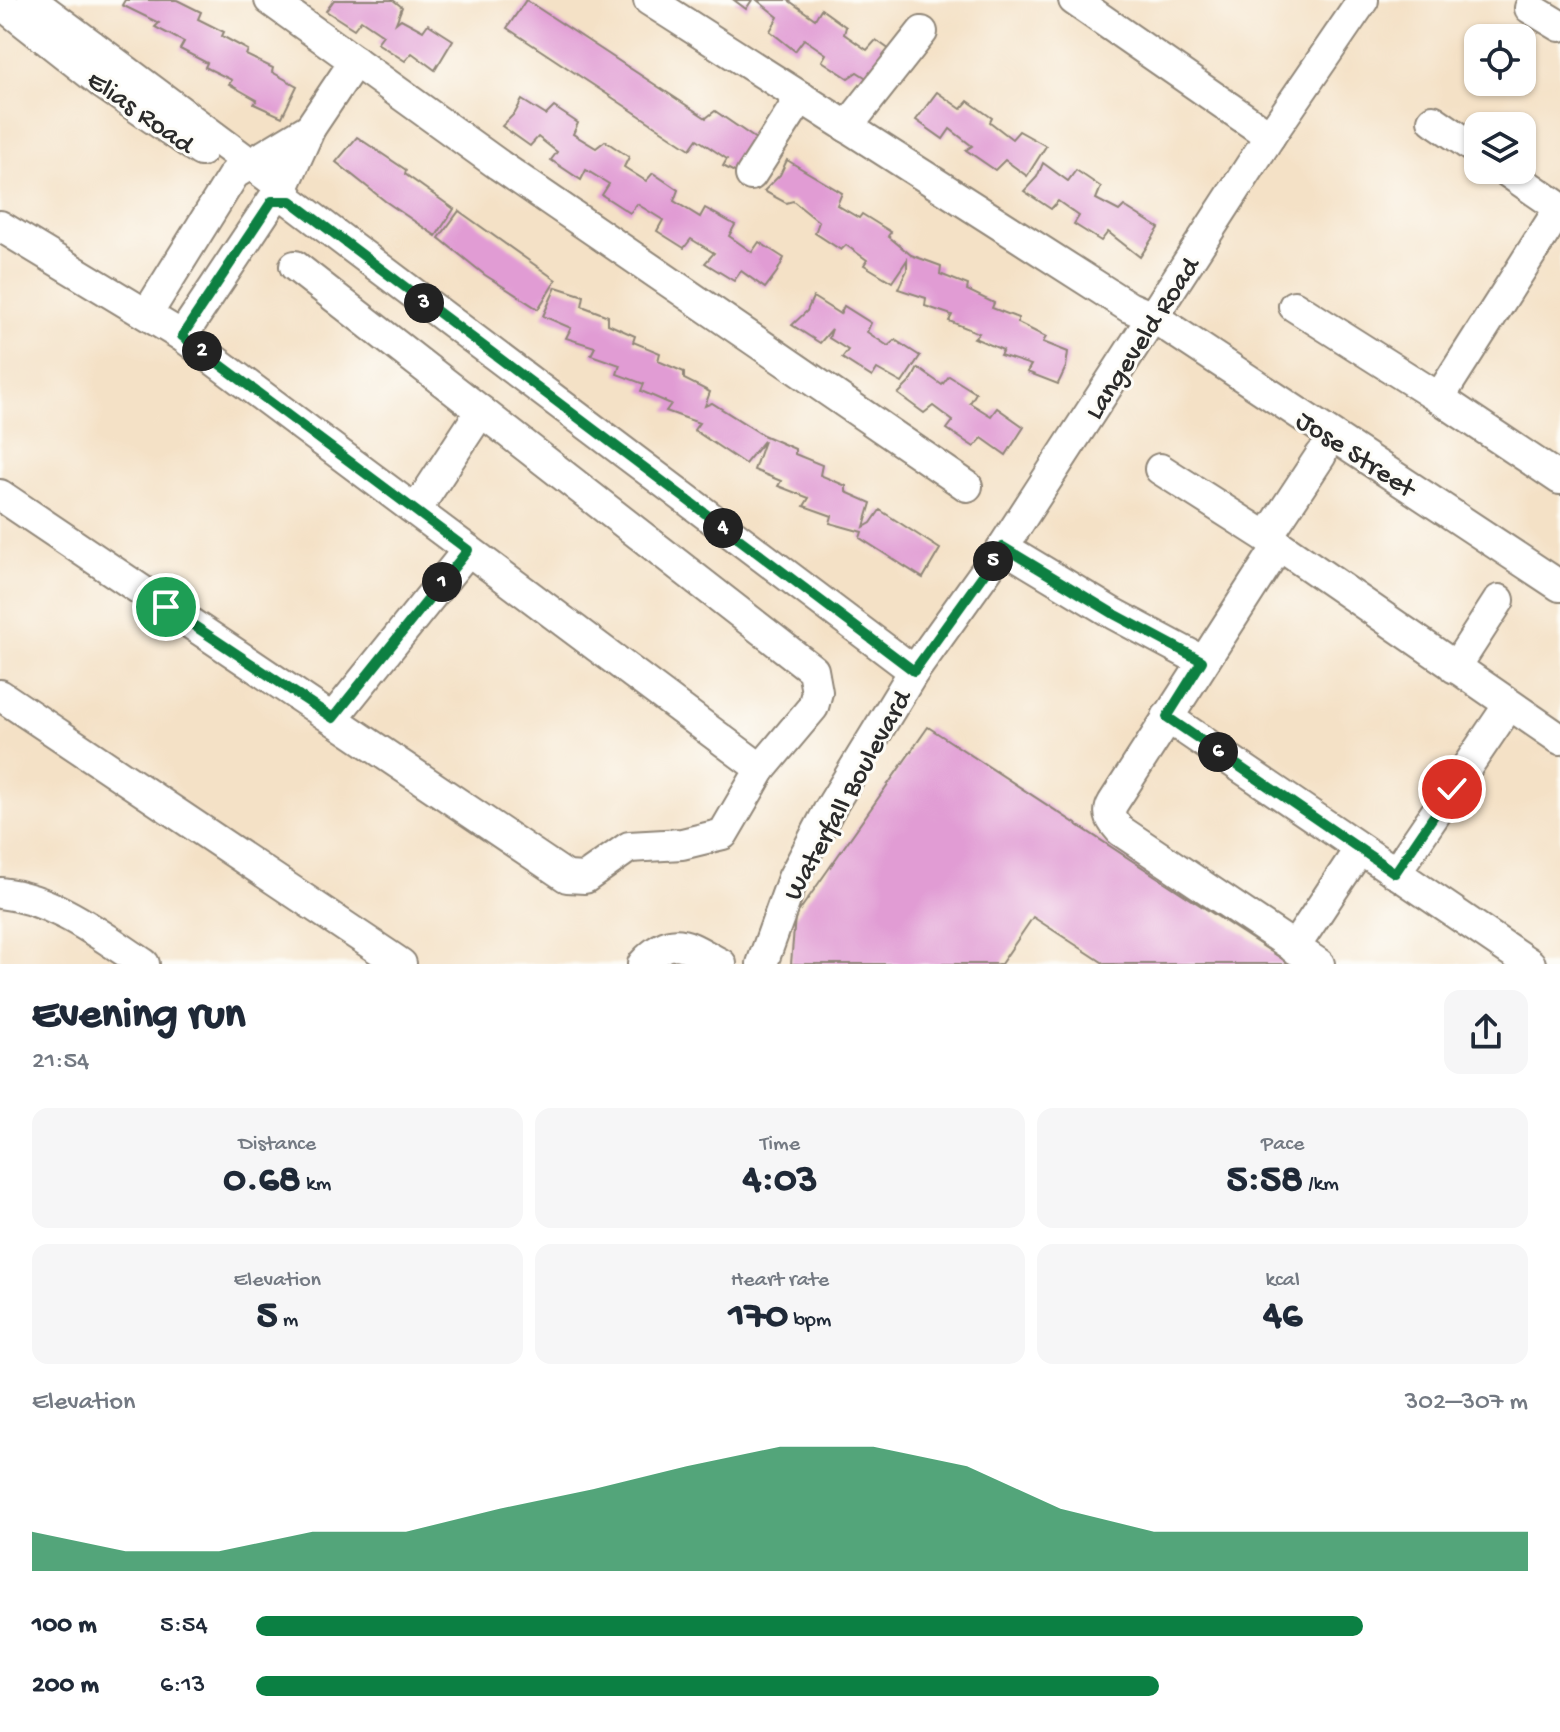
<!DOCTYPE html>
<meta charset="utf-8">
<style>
:root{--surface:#fff;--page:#f6f6f7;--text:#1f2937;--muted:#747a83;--accent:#0b8043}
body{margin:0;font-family:"Gochi Hand",sans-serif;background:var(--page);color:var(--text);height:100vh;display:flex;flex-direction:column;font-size:30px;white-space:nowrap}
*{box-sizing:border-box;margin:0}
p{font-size:26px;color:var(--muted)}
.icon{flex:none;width:44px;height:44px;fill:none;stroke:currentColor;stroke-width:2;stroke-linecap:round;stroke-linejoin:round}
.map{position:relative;height:964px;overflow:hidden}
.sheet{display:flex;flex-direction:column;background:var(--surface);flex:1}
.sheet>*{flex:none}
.fabs{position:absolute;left:1464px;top:24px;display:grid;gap:16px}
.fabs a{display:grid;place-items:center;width:72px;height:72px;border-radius:16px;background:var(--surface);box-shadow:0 2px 6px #0004;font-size:40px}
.pin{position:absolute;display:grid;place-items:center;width:68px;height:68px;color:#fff;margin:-34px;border:4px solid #fff;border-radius:50%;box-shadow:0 2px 8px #0007}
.km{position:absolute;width:40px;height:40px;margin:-20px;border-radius:50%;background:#222;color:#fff;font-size:22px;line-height:40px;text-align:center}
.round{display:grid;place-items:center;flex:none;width:84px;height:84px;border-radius:16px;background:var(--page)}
.summary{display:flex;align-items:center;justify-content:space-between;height:136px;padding:0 32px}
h1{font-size:44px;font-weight:700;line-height:60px}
.metrics{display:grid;grid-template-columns:repeat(3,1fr);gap:12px;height:136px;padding:8px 32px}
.metrics div{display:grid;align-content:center;border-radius:16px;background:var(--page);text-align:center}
.metrics b{font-size:40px;font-weight:700}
.metrics small{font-size:22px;font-weight:400}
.metrics p{font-size:22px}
.chart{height:224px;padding:16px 32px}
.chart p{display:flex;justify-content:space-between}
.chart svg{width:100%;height:144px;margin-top:8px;fill:var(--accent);opacity:.7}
ul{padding:0 32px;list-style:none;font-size:26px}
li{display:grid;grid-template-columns:128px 96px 1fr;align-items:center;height:60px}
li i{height:20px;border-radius:10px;background:var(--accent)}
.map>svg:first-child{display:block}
</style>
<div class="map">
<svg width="1560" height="964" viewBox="0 0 1560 964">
<rect width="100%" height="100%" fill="#fdfcf7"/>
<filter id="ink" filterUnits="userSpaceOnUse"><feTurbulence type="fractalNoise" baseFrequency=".0125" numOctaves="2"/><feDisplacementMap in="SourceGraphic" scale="16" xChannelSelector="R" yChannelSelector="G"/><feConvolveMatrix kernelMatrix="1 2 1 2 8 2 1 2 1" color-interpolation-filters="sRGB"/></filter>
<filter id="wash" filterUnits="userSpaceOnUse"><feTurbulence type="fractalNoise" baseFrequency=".006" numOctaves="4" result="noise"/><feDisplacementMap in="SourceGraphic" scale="32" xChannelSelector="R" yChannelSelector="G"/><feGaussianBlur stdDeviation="1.8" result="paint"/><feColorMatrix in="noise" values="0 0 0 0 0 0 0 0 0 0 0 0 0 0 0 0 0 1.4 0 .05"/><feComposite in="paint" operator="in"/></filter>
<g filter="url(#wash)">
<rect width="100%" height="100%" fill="#f4e1c6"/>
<g id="blocks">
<g fill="#e19cd4">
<polygon points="125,0 177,0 201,12 198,19 224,32 222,36 248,50 246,55 273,68 272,72 297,86 282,117 254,104 257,100 229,84 232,80 205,67 207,63 180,49 184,42 155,27 159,23 122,5"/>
<polygon points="334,0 393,0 402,7 396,23 401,19 423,31 428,24 453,40 435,70 412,53 405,61 377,43 383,35 361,20 354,29 326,11"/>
<polygon points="526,0 706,118 715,111 766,146 744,177 723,166 727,159 697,139 690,149 507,28"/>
<polygon points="734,0 752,0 746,9"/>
<polygon points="757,0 788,0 815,19 821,9 846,27 844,34 867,50 876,40 897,55 876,84 857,72 848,78 822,61 826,54 804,39 795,51 770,31 778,17"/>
<polygon points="937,92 961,109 968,101 992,118 990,122 1012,139 1019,131 1046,146 1027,176 1005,160 995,170 966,150 972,146 950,129 943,139 916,120"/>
<polygon points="522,100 546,115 554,107 578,123 573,134 596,148 605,141 629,157 624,167 646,181 653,173 678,190 674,201 700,217 705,208 735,225 729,236 752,252 759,242 784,258 777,272 765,288 741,271 734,281 705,263 714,253 691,239 684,248 657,231 663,220 637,204 630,213 602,195 609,184 586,170 581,180 551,160 557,152 538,137 530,146 502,126 515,113"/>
<polygon points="357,137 406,170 405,174 454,209 436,236 385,201 336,162"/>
<polygon points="787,160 842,193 837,205 859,218 862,214 891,232 888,236 911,255 941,266 940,274 968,285 967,290 994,303 992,308 1018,318 1018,323 1046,337 1043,342 1068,352 1066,367 1058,384 1027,372 1031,365 1000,355 1003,350 974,338 979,333 949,321 952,315 925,306 926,298 898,289 907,270 907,260 892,282 864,265 867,260 846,245 841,250 815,233 819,222 793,201 786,203 764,191 780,175"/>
<polygon points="1043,163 1068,181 1076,170 1101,187 1096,199 1119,211 1124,206 1159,228 1140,257 1108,232 1101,241 1074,224 1079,216 1058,201 1051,209 1024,191 1037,177"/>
<polygon points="459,211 556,280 538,309 485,275 439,238"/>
<polygon points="556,287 584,296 582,306 608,316 608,324 635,336 633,342 660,353 658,361 684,372 684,379 710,392 705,406 712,403 763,435 795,449 795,454 822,465 820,475 846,486 846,492 871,503 864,527 871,523 880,510 940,549 923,578 860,538 862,532 830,523 832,516 804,506 809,498 778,486 781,481 754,470 764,441 745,464 694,430 699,423 666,411 671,404 641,391 644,384 617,374 620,365 591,355 595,347 566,338 571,328 543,316"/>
<polygon points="813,297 840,314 844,306 871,323 867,332 888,346 895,340 920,356 902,383 877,369 872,377 842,358 848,350 829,338 832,329 820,343 792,325 807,311"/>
<polygon points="918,368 942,385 949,376 976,393 970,403 991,416 997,408 1024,427 1006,455 982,438 974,447 947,429 953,421 933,406 924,413 898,394 911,381"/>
<polygon points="928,727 1290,964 1105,964 1033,917 1001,964 791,964 795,917"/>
</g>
</g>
</g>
<g filter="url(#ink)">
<use href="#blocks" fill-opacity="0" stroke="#908678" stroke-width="2"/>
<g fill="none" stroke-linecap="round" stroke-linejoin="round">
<defs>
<g id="minor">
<polyline points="31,0 283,188 291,201 914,671"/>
<polyline points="270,0 499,165 967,486"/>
<polyline points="649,0 1129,307 1153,317 1560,586"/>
<polyline points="1074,0 1270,136"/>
<polyline points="0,3 103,84 201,151"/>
<polyline points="1530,8 1560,26"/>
<polyline points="1433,120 1478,151"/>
<polyline points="847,127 922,32"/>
<polyline points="751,175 801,97"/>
<polyline points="0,226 182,336 761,769 723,834 682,844 629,847 585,878 567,877 0,495"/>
<polyline points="295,266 813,670 817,692 813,707 761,769"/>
<polyline points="1294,306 1439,398 1560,208 1505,170"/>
<polyline points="147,314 234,174 310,128"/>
<polyline points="182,336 272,201 283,188 310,128 355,61"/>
<polyline points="1439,398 1560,479"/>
<polyline points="1160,469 1279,545 1560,739"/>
<polyline points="416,510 481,411"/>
<polyline points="1267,537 1321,455"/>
<path d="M1279,545L1113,803C1106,815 1113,822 1121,831L1319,964"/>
<polyline points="1003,547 1114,614 1202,661"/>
<polyline points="1455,668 1499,600"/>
<polyline points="0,695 401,964"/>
<polyline points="1167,717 1530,964"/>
<polyline points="333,718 468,550"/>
<polyline points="1395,873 1509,705"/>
<path d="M0,893C55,899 99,934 144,964"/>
<polyline points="1294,948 1359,850"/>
<path d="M643,964C674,930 688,947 721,964"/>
<polyline points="762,964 793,878 829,810 914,671 1003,547 1270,136 1363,0"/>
</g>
</defs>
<use href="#minor" stroke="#908678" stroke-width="34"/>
<use href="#minor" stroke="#fff" stroke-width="30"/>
</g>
</g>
<g fill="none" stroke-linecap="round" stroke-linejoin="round" filter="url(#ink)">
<defs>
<polyline id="route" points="166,607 333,718 468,550 182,336 272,201 291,201 914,671 1003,547 1114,614 1202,661 1167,717 1395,873 1452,789"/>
</defs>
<use href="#route" stroke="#fff" stroke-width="16"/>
<use href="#route" stroke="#0b8043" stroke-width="10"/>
</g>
<g text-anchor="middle" stroke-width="6" stroke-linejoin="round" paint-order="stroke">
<g font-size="28" fill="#2b2b2b" stroke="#fdfcf7">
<text transform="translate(142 110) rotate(35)" y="10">Elias Road</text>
<text transform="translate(1140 337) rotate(-57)" y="10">Langeveld Road</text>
<text transform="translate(1357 452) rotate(33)" y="10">Jose Street</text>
<text transform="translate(845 794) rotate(-61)" y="10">Waterfall Boulevard</text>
</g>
</g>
</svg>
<div class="fabs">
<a><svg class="icon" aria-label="locate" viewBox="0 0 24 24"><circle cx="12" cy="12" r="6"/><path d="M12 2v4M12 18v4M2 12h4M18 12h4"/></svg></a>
<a><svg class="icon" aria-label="layers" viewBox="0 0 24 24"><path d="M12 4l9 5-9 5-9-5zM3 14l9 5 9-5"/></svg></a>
</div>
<div class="pin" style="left:166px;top:607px;background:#1e9e55"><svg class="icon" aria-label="arrive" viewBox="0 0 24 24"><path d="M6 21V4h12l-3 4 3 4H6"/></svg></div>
<div class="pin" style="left:1452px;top:789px;background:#d93025"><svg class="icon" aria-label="check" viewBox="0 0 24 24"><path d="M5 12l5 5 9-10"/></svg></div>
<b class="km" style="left:442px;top:582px">1</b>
<b class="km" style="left:202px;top:351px">2</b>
<b class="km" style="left:424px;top:303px">3</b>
<b class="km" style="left:723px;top:528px">4</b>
<b class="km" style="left:993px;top:561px">5</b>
<b class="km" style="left:1218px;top:752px">6</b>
</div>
<section class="sheet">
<div class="summary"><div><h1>Evening run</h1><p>21:54</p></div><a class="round"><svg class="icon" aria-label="share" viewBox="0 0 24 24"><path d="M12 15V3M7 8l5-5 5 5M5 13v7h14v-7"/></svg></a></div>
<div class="metrics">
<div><p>Distance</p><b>0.68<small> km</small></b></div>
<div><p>Time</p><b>4:03</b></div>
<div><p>Pace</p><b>5:58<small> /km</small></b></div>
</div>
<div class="metrics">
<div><p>Elevation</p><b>5<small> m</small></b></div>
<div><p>Heart rate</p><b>170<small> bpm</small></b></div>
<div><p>kcal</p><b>46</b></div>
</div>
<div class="chart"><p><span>Elevation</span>302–307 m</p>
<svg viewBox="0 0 160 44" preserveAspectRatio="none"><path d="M0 44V32L10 38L20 38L30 32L40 32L50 25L60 19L70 12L80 6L90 6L100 12L110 25L120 32L130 32L140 32L150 32L160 32V44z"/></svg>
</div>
<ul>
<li><b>100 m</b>5:54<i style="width:87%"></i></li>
<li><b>200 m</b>6:13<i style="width:71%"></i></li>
</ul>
</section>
